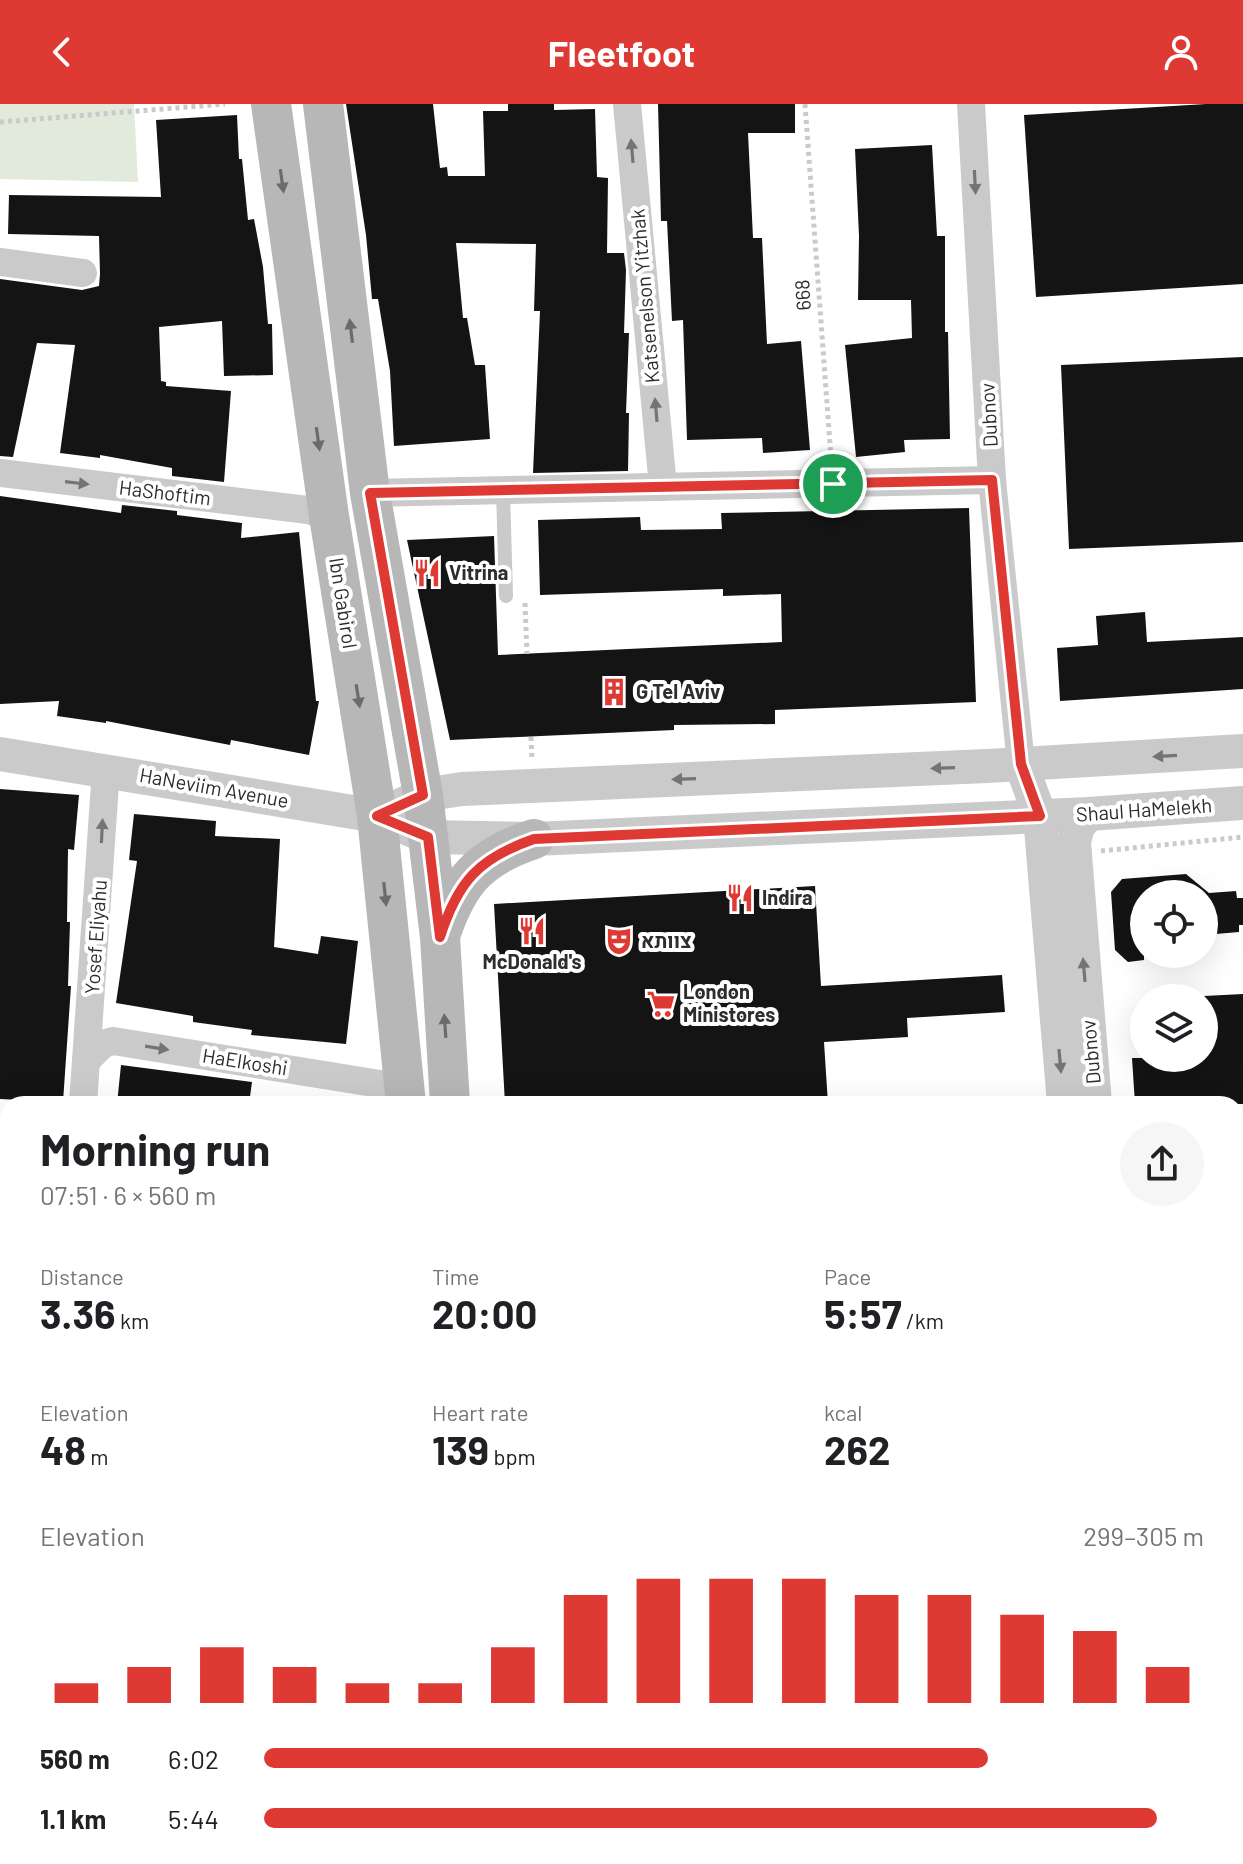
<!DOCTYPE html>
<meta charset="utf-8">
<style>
:root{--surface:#fff;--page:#f6f6f6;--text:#202124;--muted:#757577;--accent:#df3934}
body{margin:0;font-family:Barlow,Heebo,sans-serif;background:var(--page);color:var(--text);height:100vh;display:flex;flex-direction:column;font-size:30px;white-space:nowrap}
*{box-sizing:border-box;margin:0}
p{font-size:26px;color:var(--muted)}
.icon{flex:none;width:44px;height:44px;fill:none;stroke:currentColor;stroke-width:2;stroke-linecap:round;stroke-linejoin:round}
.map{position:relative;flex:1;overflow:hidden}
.sheet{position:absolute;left:0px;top:992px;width:1244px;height:768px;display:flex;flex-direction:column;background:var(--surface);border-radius:24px 24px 0 0;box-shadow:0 8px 32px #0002}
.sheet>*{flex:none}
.controls{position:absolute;left:1130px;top:776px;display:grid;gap:16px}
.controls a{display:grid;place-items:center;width:88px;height:88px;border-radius:50%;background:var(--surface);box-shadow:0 8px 32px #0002;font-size:40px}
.pin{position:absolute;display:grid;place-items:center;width:68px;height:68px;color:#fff;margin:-34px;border:4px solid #fff;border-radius:50%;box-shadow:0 2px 8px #0007}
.round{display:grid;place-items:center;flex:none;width:84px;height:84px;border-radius:42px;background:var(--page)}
.summary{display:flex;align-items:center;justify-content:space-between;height:136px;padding:0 40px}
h1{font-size:44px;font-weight:700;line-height:60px}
.stats{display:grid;grid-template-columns:repeat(3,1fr);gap:12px;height:136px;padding:8px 40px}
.stats div{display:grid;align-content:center}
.stats b{font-size:40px;font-weight:700}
.stats small{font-size:22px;font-weight:400}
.stats p{font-size:22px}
.chart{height:224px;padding:16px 40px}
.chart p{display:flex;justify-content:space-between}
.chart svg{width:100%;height:144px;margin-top:8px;stroke:var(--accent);stroke-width:6}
ul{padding:0 40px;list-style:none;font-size:26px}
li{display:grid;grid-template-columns:128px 96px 1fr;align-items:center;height:60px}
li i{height:20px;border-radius:10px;background:var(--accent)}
header{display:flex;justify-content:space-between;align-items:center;height:104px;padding:0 40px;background:var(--accent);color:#fff;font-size:36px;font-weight:700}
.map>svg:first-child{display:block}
</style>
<header><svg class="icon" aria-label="back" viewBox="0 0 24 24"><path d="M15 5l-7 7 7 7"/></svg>Fleetfoot<svg class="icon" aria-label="person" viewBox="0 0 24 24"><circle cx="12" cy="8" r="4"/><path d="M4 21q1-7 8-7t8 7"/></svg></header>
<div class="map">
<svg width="1243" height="1760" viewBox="0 0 1243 1760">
<rect width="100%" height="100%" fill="#fff"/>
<g fill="#e2eadb">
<polygon points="0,0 134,0 138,78 0,75"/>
<polygon points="1236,1140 1243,1140 1243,1227 1236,1228"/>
</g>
<g fill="#141414">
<polygon points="346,0 433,0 440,64 447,63 448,72 485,72 483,7 508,7 508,0 554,0 554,6 595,5 597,73 608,74 607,149 624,149 626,166 624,229 629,229 626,309 629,309 628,367 533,369 540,207 534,207 536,140 456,139 463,214 467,214 475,261 485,261 490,335 394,342 390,267 378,195 372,195 366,131"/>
<polygon points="658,0 795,0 795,29 748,29 753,134 762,134 767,240 801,237 810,346 763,349 762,334 687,336 683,216 672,217 667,117 661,117"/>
<polygon points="1206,0 1243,0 1243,180 1036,193 1024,11"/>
<polygon points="237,11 239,55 242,55 248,116 254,115 263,163 268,220 272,220 273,271 224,272 222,217 159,223 161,277 166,278 166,282 231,287 224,378 172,372 172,364 100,351 100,354 60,349 75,241 37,239 13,353 0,352 0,175 82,186 99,182 100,170 99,132 8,130 9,91 161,93 156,16"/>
<polygon points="932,41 937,132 945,132 945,228 948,228 950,335 904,336 905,348 856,353 845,241 912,234 911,196 858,196 859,132 855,45"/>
<polygon points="1243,253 1243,438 1069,445 1061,261"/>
<polygon points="0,392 121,409 122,401 177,407 177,411 242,419 241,434 299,428 316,597 319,597 309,651 231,636 230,641 106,617 106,619 57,612 59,597 0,600"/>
<polygon points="969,404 976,598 775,606 775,620 674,621 674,626 450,636 407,436 494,432 498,551 782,538 781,490 723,492 723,485 540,491 538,416 640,413 641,426 722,425 721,409"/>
<polygon points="1145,508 1147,538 1243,533 1243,585 1060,597 1057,544 1098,541 1096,512"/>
<polygon points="0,685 79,691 74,746 68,745 67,818 70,818 68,882 71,882 63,998 0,995"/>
<polygon points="134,710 216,717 215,732 280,735 274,843 318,850 321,832 358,837 346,940 251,931 252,926 193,918 193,912 116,899 137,757 129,756"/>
<polygon points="1186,770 1209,789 1236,787 1237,794 1243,794 1243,821 1239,821 1239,828 1204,831 1204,790 1144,790 1144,856 1128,858 1115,846 1111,788 1122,775"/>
<polygon points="815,782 821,882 1002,871 1005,908 907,914 908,933 824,938 828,1000 505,1000 494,800"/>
<polygon points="1243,890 1243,1000 1135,1000 1132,954 1204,954 1204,892"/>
<polygon points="121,961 252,978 249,1000 117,1000"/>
</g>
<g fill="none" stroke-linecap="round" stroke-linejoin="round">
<g stroke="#cacaca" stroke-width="5" stroke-dasharray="4 4" stroke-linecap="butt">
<polyline points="805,0 831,354"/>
<polyline points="0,18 225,0"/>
<polyline points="525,499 527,550"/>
<polyline points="531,633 532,656"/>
<polyline points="1101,747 1243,733"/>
<polyline points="1236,1218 1243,1217"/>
<polyline points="0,1482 8,1442"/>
<polyline points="507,1752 507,1760"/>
<polyline points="518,1752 519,1760"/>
<polyline points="422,1760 422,1752"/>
</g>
<polyline stroke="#cacaca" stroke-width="14" points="503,386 506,492"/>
<polyline stroke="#cacaca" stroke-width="20" points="278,1752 312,1760"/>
<g stroke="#cacaca" stroke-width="28">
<polyline points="627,0 663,383"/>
<polyline points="971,0 992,376 1021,660"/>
<polyline points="0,158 83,169"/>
<polyline points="0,369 308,406 329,412"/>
<polyline points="370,389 992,376"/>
<polyline points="87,956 103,940 113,937 380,980 406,996"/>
<polyline points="83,1000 106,665"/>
<polyline points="0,1598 8,1560"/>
<polyline points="0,1687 8,1689"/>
<polyline points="232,1760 234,1752"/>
<polyline points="1093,1760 1097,1752"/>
</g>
<g stroke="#cacaca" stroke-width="34">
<polyline points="0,650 377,712 428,733 534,735 1089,710 1243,699"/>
<polyline points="1021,660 1040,712 1064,1000"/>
<polyline points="399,702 423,691 462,685 987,662 1243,647"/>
<polyline points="1089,710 1078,722 1074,738 1095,1000"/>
<polyline points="0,1407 8,1410"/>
<polyline points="470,1752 470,1760"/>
</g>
<g stroke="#b7b7b7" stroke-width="40">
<polyline points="271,0 329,412 377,712 406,1000"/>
<polyline points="323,0 370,389 423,691 440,833 450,1000"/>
<path d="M441,829C459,776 480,753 534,735"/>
<polyline points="1236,1563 1243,1563"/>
<polyline points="1236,1606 1243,1607"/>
</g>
</g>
<defs><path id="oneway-solid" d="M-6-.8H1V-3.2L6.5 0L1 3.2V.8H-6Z" transform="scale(2)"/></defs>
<g fill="#747474">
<use href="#oneway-solid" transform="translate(632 47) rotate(-95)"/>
<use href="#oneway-solid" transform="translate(975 78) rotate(87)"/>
<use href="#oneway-solid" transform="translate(656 306) rotate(-95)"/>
<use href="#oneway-solid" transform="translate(77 379) rotate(7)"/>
<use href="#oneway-solid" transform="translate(1165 652) rotate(177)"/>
<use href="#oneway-solid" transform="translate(943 664) rotate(178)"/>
<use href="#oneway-solid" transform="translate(684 675) rotate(178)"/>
<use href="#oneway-solid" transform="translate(102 727) rotate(-87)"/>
<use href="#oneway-solid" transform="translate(1084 866) rotate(-95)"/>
<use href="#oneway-solid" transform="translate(157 944) rotate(9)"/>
<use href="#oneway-solid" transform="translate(1060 957) rotate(85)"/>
</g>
<g fill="#6b6b6b">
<use href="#oneway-solid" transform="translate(282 77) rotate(82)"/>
<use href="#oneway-solid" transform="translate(351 227) rotate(-97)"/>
<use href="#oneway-solid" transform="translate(318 335) rotate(82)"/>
<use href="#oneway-solid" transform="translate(358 592) rotate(81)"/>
<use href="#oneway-solid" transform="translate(385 790) rotate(84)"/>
<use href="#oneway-solid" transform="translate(445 922) rotate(-94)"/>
</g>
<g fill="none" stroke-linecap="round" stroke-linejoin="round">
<defs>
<path id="route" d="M992,376L1021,660L1040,712L534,735C479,754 458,777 440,833L428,733L377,712L423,691L370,389Z"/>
</defs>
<use href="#route" stroke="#fff" stroke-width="16"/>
<use href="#route" stroke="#df3934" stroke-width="10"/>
</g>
<defs>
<symbol id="restaurant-bare" viewBox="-9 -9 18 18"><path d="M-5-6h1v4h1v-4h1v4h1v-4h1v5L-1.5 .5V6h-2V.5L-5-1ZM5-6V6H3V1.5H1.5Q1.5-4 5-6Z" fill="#df3934" stroke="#fff" stroke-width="2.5" paint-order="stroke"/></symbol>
<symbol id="building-bare" viewBox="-9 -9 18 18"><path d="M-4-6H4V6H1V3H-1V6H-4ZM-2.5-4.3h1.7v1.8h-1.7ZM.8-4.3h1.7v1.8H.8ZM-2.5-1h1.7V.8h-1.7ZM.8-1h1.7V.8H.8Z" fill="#df3934" stroke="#fff" stroke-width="2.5" paint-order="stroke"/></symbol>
<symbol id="theatre-bare" viewBox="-9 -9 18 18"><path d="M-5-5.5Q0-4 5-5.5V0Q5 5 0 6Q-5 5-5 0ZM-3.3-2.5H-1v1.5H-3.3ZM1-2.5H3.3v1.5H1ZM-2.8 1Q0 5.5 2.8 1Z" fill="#df3934" stroke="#fff" stroke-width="2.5" paint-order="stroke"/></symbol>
<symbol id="supermarket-bare" viewBox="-9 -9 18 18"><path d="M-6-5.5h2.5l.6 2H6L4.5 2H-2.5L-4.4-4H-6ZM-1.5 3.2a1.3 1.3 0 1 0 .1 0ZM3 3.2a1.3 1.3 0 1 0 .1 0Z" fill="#df3934" stroke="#fff" stroke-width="2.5" paint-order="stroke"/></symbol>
</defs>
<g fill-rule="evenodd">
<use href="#restaurant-bare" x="407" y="449" width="40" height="40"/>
<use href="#building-bare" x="594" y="568" width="40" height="40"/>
<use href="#restaurant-bare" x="720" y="774" width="40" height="40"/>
<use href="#restaurant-bare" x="512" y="807" width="40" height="40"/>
<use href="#theatre-bare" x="599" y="817" width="40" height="40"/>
<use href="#supermarket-bare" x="641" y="880" width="40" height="40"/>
</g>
<g text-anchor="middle" stroke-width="8" stroke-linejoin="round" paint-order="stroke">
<g font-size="20" fill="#2d2d2d" stroke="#fff">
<text transform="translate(803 191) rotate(-94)" y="7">668</text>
<text transform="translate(645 192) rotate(-95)" y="7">Katsenelson Yitzhak</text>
<text transform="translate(989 311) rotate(-93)" y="7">Dubnov</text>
<text transform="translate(165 389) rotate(7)" y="7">HaShoftim</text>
<text transform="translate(343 499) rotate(81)" y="7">Ibn Gabirol</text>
<text transform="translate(214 684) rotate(10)" y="7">HaNeviim Avenue</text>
<text transform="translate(1144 706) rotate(-4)" y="7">Shaul HaMelekh</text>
<text transform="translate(96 833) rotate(-86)" y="7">Yosef Eliyahu</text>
<text transform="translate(1091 948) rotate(-95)" y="7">Dubnov</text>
<text transform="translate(245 958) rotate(9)" y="7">HaElkoshi</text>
</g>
<g font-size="20" font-weight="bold" fill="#2d2d2d" stroke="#fff" text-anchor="start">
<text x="449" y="476">Vitrina</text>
<text x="636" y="595">G Tel Aviv</text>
<text x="762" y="801">Indira</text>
<text x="641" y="844">צוותא</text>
<text x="532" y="865" text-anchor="middle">McDonald's</text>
<text x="683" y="895">London<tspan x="683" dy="23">Ministores</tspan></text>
</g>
</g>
</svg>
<div class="controls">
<a><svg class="icon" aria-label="locate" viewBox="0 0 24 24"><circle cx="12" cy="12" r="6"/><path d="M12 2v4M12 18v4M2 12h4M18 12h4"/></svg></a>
<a><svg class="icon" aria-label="layers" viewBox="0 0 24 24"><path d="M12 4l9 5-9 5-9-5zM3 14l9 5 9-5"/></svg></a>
</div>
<div class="pin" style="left:833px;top:380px;background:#1e9e55"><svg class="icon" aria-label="arrive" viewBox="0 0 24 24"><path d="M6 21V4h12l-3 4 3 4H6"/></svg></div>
<section class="sheet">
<div class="summary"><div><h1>Morning run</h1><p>07:51 · 6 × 560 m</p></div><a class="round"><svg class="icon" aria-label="share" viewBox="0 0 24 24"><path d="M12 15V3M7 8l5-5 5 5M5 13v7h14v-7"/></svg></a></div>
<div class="stats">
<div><p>Distance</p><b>3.36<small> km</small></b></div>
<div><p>Time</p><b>20:00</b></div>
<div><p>Pace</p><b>5:57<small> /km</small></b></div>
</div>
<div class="stats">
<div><p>Elevation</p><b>48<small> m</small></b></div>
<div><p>Heart rate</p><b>139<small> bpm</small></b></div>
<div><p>kcal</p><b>262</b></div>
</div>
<div class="chart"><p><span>Elevation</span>299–305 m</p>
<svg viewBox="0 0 160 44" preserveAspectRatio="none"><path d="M5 44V38M15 44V33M25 44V27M35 44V33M45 44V38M55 44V38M65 44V27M75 44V11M85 44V6M95 44V6M105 44V6M115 44V11M125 44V11M135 44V17M145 44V22M155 44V33"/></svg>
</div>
<ul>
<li><b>560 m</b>6:02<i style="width:77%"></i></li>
<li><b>1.1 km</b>5:44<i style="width:95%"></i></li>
</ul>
</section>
</div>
